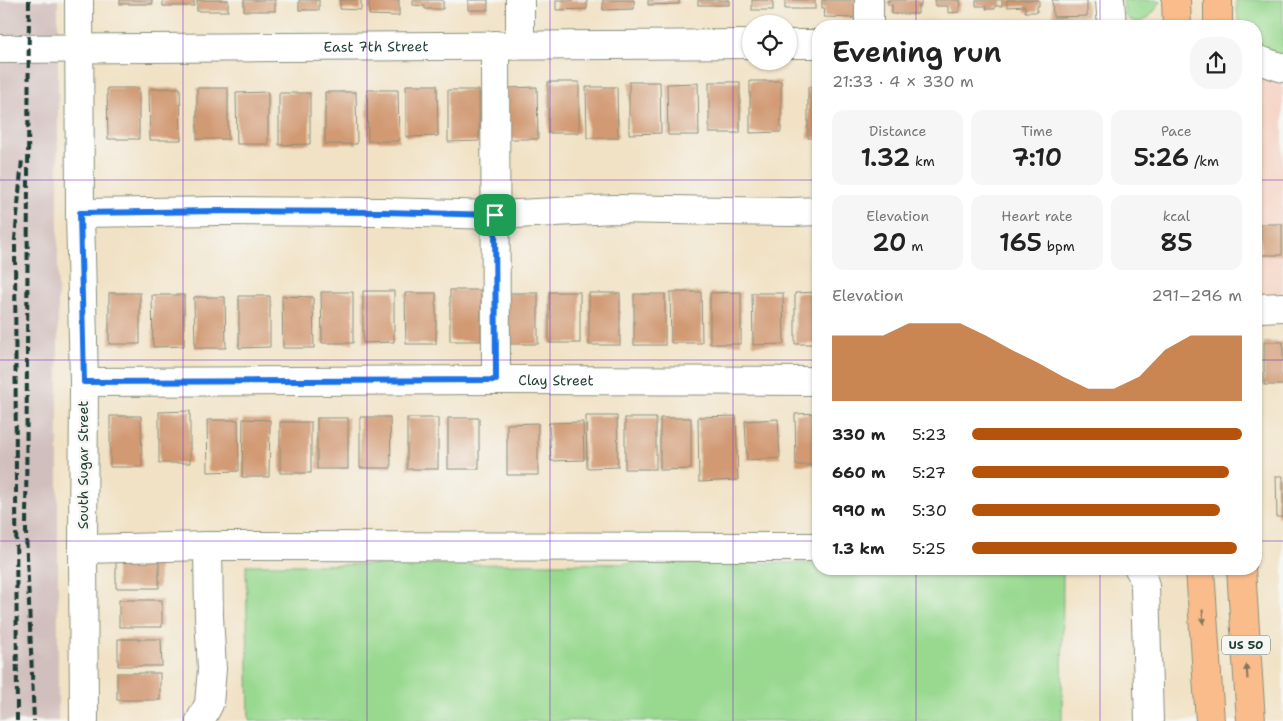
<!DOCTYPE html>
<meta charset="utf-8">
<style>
:root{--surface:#fff;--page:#f6f6f6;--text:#222;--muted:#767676;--accent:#b45309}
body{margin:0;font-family:"Shantell Sans",sans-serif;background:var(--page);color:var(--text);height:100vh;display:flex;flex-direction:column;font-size:19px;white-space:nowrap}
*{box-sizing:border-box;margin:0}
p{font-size:16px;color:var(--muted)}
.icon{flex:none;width:28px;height:28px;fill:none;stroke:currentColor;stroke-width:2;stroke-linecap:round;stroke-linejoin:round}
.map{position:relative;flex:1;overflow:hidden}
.details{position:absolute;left:812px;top:20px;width:450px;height:555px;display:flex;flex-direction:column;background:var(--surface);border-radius:20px;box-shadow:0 1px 4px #0004}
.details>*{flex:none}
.fabs{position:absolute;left:742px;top:15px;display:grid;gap:10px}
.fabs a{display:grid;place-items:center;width:55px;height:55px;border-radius:50%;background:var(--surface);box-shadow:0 1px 4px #0004;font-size:25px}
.pin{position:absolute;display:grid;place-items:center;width:42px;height:42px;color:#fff;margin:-21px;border-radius:10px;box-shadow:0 2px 8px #0006}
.round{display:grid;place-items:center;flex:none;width:52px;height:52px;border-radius:20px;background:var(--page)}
.overview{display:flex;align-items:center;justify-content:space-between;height:85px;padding:0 20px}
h1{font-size:28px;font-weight:600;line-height:38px}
.stats{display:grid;grid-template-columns:repeat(3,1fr);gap:8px;height:85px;padding:5px 20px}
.stats div{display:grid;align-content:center;border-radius:12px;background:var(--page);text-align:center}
.stats b{font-size:25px;font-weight:600}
.stats small{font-size:14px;font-weight:400}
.stats p{font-size:14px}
.chart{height:140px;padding:10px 20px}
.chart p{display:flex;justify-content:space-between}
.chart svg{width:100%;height:90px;margin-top:5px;fill:var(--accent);opacity:.7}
ul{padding:0 20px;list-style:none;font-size:16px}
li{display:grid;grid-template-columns:80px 60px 1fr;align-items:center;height:38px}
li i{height:12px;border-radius:6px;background:var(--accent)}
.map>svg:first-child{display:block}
</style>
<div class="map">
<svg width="1283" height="721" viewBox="0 0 1283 721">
<rect width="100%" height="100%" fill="#f6f6f2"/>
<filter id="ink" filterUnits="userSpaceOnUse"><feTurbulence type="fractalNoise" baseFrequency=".02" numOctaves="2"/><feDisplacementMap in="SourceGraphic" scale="10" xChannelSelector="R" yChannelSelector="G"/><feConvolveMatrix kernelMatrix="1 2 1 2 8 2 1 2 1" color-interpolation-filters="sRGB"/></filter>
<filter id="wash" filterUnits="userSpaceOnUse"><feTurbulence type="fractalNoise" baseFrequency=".0096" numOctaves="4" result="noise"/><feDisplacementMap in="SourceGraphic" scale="20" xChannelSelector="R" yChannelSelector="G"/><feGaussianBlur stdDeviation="1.12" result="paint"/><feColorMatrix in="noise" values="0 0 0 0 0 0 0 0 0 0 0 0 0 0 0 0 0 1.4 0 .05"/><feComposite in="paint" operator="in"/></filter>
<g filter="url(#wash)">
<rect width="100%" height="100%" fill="#f1e2c5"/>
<polygon fill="#f6d2c3" points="1256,63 1283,71 1283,298 1256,298"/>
<rect fill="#d1bfbd" x="0" y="0" width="58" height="721"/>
<g fill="#98d98f" stroke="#5c8b62">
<path d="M1123,0H1161C1156,10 1144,28 1131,20C1128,19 1127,17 1125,15Z"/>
<polygon points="1236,0 1283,0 1283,55 1261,48 1256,44 1256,26 1242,26 1238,18"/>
<polygon points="819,563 819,569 1063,569 1062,721 249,721 246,565"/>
</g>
<g id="blocks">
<g fill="#d19a73">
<rect x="120" y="0" width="32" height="4"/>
<rect x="163" y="0" width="31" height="6"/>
<rect x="197" y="0" width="31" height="11"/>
<rect x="244" y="0" width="31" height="11"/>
<rect x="299" y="0" width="20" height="10"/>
<polygon points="340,0 361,0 361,10 340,9"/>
<polygon points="369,0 399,0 399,16 369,15"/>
<polygon points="413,0 443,0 443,9 425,9 425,6 413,5"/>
<rect x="468" y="0" width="20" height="10"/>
<polygon points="556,0 587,0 587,9 556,10"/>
<polygon points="603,0 634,0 634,9 603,10"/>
<polygon points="648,0 679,0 679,4 648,5"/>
<rect x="698" y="0" width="31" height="5"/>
<rect x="752" y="0" width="21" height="10"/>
<rect x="785" y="0" width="30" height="9"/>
<polygon points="822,0 858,0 855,18 824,17 825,8 822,8"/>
<polygon points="888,0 921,0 921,6 918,6 918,14 892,14 892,5 888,5"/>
<polygon points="935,0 960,0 961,6 959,6 959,12 948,13 948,6 935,6"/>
<polygon points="976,0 1002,0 1002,6 995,6 995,9 986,9 986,6 976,6"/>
<polygon points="1007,0 1039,0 1039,6 1037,6 1037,12 1025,12 1025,6 1007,7"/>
<polygon points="1052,0 1087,0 1087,16 1053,17"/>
<polygon points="750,81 781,81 781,132 750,133"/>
<rect x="548" y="82" width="31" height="51"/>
<polygon points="629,82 660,82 661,133 629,134"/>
<rect x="709" y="82" width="31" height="51"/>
<polygon points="698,83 699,135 668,135 667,84"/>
<polygon points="406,85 437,85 438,136 406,137"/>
<polygon points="537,87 538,139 507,139 506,88"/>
<polygon points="586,87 617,87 618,138 587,138"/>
<rect x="808" y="87" width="11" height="51"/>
<polygon points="107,88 139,88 139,139 108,139"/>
<polygon points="180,88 181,140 150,140 149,89"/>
<rect x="197" y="88" width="31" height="51"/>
<polygon points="367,90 398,90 399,141 368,141"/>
<polygon points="448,90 479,90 479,141 448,142"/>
<polygon points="268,92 268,144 237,144 236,93"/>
<polygon points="325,92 356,92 357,144 325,144"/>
<polygon points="279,93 310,93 310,144 279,145"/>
<polygon points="1260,224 1282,224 1282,255 1261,255"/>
<rect x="450" y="290" width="31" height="51"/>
<polygon points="363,291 394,291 394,342 363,343"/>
<polygon points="321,292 353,292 353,343 322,343"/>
<rect x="549" y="292" width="31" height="51"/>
<polygon points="670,292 701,292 702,343 671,343"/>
<polygon points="741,292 741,344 710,344 710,293"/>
<polygon points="819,292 819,344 795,344 795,293"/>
<rect x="109" y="293" width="31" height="51"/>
<polygon points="405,293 436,293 436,344 406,344"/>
<rect x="507" y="293" width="31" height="51"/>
<rect x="589" y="293" width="31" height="52"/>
<polygon points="752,293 783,293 784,344 753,345"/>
<rect x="634" y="294" width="31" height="51"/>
<polygon points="152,295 184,295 184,346 153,347"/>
<polygon points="239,296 270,296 270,347 239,348"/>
<polygon points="282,296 313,297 314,348 283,348"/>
<polygon points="194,297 225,297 226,348 195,348"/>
<rect x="1264" y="342" width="19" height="43"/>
<polygon points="190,411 190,463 159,463 159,412"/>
<polygon points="819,413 819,465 796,465 795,414"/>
<polygon points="110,416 141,416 142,467 110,467"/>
<polygon points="586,416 617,416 618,467 587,468"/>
<polygon points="736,416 738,480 699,482 698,417"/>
<polygon points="360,417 390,417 391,468 360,468"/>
<rect x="317" y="418" width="31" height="51"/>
<rect x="407" y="418" width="31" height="51"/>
<rect x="448" y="418" width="31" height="51"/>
<rect x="625" y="418" width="31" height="51"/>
<polygon points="660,418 691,418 691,469 660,470"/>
<polygon points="243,419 270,420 269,477 242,477"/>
<polygon points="778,419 780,458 747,460 745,421"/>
<polygon points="207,420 238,420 239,471 208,472"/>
<rect x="280" y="422" width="31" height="51"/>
<polygon points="583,422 584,460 551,461 549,423"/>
<polygon points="538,423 538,475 507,475 507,424"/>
<polygon points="1276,476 1283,476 1283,517 1277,517"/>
<polygon points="159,561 159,588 116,588 116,562"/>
<rect x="119" y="600" width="43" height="27"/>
<polygon points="118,639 161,639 162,666 118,666"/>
<rect x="117" y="673" width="43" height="27"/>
</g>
</g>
</g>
<g filter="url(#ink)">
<use href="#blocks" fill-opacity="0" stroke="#88907c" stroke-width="1"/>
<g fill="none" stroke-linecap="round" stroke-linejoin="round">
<defs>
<g id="minor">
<polyline points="79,0 80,213 84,382 83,549 84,721"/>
<polyline points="520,0 520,45"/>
<polyline points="1110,0 1112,26"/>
<polyline points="869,26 869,0"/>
<polyline points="789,44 819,44"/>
<polyline points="495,45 496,380"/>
<path id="s1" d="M0,49L751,44"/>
<polyline points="1256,59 1283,68"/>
<polyline points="80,213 219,211 384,212 495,215 614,209 791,212 819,211"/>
<polyline points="1259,308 1283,307"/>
<path id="s2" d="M84,382L496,380L819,381"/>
<polyline points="83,549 208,546 819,547"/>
<polyline points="1139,569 1141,571 1145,586 1149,721"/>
<polyline points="200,721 209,704 212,669 209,616 208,546"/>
</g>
<g id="major">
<polyline points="1176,0 1177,26"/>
<polyline points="1218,0 1218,26"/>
<polyline points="1200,569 1210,721"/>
<polyline points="1241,569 1251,721"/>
</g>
</defs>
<use href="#minor" stroke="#88907c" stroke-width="30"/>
<use href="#major" stroke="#88907c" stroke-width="30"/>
<use href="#minor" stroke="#fff" stroke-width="28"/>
<use href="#major" stroke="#fabc8b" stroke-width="28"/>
<g stroke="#1f3d34" stroke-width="4" stroke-dasharray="8 4" stroke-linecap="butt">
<polyline points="29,0 26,533 34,721"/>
<polyline points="17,721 15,240 22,159"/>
</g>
</g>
<defs><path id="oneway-solid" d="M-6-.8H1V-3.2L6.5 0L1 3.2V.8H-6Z" transform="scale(1.25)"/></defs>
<g fill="#82765b">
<use href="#oneway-solid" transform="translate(1203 617) rotate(86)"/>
<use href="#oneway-solid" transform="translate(1247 672) rotate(-94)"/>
</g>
</g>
<g fill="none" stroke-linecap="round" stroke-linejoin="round" filter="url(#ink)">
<defs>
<polygon id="route" points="219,211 384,212 495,215 496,380 84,382 80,213"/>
</defs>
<use href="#route" stroke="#fff" stroke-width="10"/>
<use href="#route" stroke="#1a73e8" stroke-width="6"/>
</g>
<path fill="none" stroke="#7b2cbf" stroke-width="1" stroke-opacity="0.55" d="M183,0V721M367,0V721M550,0V721M733,0V721M916,0V26M1100,0V26M0,180H819M1256,180H1283M0,360H819M1256,360H1283M0,541H819M1256,541H1283M916,569V721M1100,569V721"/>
<g text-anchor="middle" stroke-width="5" stroke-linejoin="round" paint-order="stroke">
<rect fill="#f6f6f2" stroke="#60746d" stroke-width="1" x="1222" y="635.5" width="48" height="19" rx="4"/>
<g font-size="12" font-weight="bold" fill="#1f3d34">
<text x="1246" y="649">US 50</text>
</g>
<g font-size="14" fill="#1f3d34" stroke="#f6f6f2">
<text dy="5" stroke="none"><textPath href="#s1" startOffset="376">East 7th Street</textPath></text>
<text dy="5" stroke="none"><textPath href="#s2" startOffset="472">Clay Street</textPath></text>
<text transform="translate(83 465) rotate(-90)" y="5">South Sugar Street</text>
</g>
</g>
</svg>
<div class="fabs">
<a><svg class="icon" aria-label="locate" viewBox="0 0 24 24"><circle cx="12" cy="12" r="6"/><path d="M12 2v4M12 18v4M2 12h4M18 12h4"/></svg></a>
</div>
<div class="pin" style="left:495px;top:215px;background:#1e9e55"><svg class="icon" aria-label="arrive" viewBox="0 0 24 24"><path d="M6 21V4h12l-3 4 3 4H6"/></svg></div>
<section class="details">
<div class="overview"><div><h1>Evening run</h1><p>21:33 · 4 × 330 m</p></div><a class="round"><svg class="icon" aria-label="share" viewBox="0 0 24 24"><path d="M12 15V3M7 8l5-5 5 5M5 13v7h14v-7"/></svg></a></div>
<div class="stats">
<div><p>Distance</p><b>1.32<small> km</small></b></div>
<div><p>Time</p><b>7:10</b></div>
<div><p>Pace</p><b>5:26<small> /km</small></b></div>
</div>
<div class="stats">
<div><p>Elevation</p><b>20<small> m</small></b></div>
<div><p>Heart rate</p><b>165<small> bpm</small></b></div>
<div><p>kcal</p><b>85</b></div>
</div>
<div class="chart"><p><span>Elevation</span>291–296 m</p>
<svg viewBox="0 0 160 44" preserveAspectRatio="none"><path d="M0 44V12L10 12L20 12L30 6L40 6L50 6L60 12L70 19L80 25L90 32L100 38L110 38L120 32L130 19L140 12L150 12L160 12V44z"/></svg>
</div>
<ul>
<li><b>330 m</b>5:23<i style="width:100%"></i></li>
<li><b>660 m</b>5:27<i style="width:95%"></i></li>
<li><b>990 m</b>5:30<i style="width:92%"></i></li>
<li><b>1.3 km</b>5:25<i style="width:98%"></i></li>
</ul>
</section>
</div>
